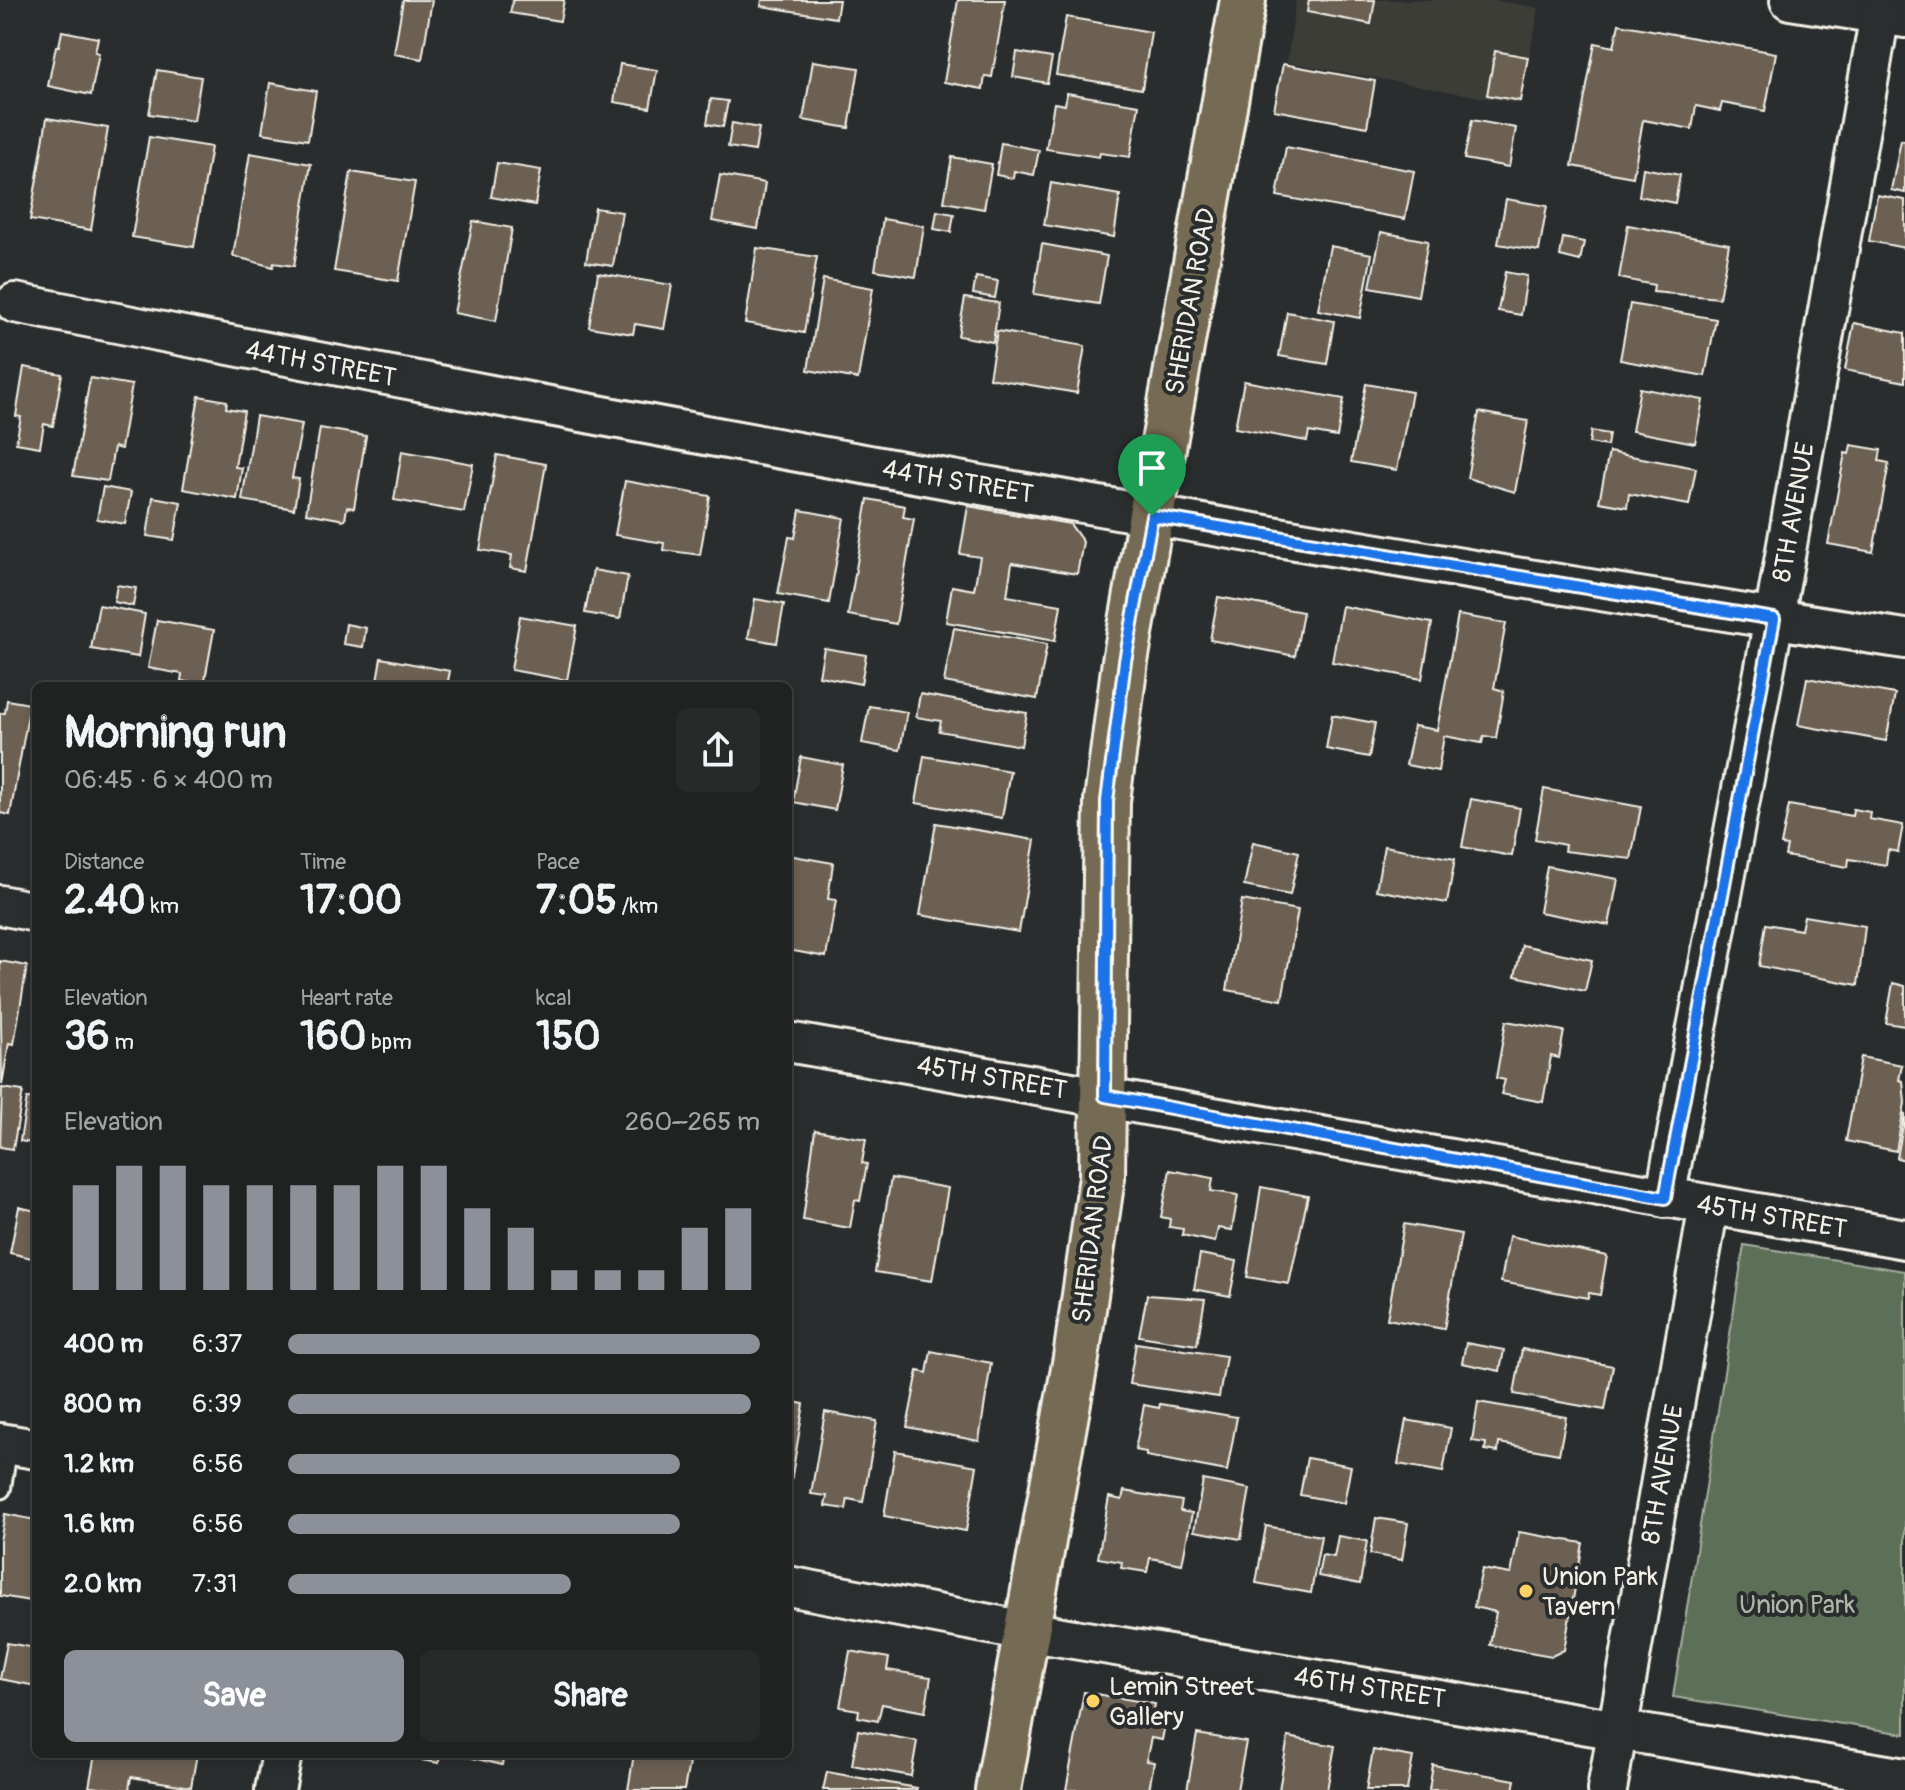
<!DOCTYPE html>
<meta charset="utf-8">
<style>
:root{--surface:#202222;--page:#282a2a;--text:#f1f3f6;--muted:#a2a4a5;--line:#3d3f40;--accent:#8c9099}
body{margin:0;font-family:Pangolin,sans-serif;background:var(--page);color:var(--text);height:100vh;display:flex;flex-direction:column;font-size:30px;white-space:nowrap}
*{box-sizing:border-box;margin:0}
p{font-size:26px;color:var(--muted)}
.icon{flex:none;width:44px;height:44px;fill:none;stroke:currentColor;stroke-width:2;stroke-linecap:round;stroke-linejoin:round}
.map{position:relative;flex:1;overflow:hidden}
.panel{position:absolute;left:32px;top:682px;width:760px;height:1076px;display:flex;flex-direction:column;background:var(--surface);border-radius:12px;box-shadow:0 4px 12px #0003,0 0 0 2px var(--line)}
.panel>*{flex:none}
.pin{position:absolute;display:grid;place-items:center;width:68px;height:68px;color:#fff;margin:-82px -34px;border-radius:50% 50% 50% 0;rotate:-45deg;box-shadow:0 0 8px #0007}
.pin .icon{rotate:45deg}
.round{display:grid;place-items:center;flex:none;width:84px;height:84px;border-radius:12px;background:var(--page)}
.summary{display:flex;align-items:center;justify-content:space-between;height:136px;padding:0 32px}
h1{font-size:44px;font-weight:700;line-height:60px}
.figures{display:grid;grid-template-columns:repeat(3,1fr);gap:12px;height:136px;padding:8px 32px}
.figures div{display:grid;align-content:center}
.figures b{font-size:40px;font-weight:700}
.figures small{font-size:22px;font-weight:400}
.figures p{font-size:22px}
.chart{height:224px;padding:16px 32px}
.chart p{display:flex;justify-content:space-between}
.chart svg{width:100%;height:144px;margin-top:8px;stroke:var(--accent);stroke-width:6}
.cta{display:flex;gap:16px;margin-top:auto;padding:16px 32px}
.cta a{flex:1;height:92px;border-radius:12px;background:var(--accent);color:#fff;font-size:32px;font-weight:700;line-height:92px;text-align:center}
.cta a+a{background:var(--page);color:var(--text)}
ul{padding:0 32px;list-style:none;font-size:26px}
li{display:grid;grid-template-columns:128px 96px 1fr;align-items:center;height:60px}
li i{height:20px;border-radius:10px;background:var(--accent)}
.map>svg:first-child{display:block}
</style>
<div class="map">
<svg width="1905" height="1790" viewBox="0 0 1905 1790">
<rect width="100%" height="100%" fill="#2a2d2e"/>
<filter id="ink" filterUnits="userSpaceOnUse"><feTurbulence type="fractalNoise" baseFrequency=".0125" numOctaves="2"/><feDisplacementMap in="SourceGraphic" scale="16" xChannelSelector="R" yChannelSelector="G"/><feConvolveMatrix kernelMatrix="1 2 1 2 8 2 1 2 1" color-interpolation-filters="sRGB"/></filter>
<g filter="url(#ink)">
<polygon fill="#3e3d39" points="1296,0 1492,0 1539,8 1520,104 1287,62"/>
<polygon fill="#5b6f59" stroke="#a8b0a0" stroke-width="2" points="1744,1245 1905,1271 1905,1734 1673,1697"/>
<g fill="#6c6153" stroke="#f4f1e8" stroke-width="2">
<polygon points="403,0 432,0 422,59 394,54"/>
<polygon points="513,0 564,0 560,21 510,13"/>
<polygon points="762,0 839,0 836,18 761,6"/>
<polygon points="958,0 1005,0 992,77 985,76 983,89 944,82"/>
<polygon points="1309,0 1375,0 1371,24 1307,12"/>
<polygon points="1066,17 1151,32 1142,89 1056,75"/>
<polygon points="1619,24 1776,53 1765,111 1722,103 1720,111 1696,106 1692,129 1643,120 1633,177 1572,166 1595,43 1614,47"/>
<polygon points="62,31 98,38 95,52 99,53 91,95 48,86 56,46 59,46"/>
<polygon points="1495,51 1528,57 1520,101 1487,95"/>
<polygon points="1017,52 1052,58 1047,83 1013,77"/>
<polygon points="813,61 859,68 849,128 803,120"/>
<polygon points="620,64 657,70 650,108 614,102"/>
<polygon points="1283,64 1375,81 1367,127 1274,110"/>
<polygon points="157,70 201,77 194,121 149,114"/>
<polygon points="270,83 316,91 308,140 262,133"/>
<polygon points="1067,93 1139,105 1130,157 1100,153 1099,157 1046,149 1054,103 1065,105"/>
<polygon points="711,99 728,101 723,127 707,124"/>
<polygon points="47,118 108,128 91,230 30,220"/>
<polygon points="1472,120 1516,128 1509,167 1464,159"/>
<polygon points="732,123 759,128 755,151 728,147"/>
<polygon points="149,137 211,147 194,247 132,237"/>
<polygon points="1901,140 1905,141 1905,193 1891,190"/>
<polygon points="1001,143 1039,150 1034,175 1014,171 1013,178 996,175"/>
<polygon points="1286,147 1414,171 1405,219 1277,196"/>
<polygon points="250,153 311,164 294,266 274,263 273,267 233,256"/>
<polygon points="952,157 992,164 984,209 944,202"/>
<polygon points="497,163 541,170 535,205 491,197"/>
<polygon points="1643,168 1680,175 1675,203 1639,196"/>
<polygon points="351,172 415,182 398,281 334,271"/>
<polygon points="720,175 765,183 758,229 712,221"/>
<polygon points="1051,183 1120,195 1114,237 1044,225"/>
<polygon points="1877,195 1905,200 1905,248 1869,241"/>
<polygon points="1506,199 1547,206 1539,251 1498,244"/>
<polygon points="595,208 622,212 613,266 586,262"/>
<polygon points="937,211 954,214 951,232 934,229"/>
<polygon points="883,219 924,226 916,277 875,270"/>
<polygon points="473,221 512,228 496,321 454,313"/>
<polygon points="1628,225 1729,244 1719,298 1653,292 1654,285 1619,278"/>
<polygon points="1381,232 1428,241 1418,296 1370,287"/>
<polygon points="1563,238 1584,242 1580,261 1560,256"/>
<polygon points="1042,244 1107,256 1099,304 1034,294"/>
<polygon points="1330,246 1372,254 1360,318 1318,310"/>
<polygon points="757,248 817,257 804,333 745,323"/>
<polygon points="1505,272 1527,276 1521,315 1498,311"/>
<polygon points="598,273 672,285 664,329 635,324 633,334 589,327"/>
<polygon points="976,277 998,281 995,298 973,294"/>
<polygon points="823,279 873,288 858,379 808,370"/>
<polygon points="965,298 999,303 993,342 958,336"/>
<polygon points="1630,304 1716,319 1705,376 1620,360"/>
<polygon points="1287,312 1334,321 1327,364 1279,356"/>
<polygon points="1854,323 1905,333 1905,382 1845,370"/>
<polygon points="997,331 1085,346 1077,393 989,378"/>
<polygon points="24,367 62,374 53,426 44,424 40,447 16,443 21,417 16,416"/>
<polygon points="90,378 132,385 121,449 114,447 108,481 73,476"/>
<polygon points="1244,381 1344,399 1337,437 1309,432 1307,441 1235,428"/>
<polygon points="1366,384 1412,392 1397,470 1351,462"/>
<polygon points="1640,388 1703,400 1695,443 1632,431"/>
<polygon points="199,396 227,401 226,408 244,411 235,467 242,468 237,499 183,489"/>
<polygon points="1479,412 1528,421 1515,492 1467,478"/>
<polygon points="256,416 302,424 292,478 299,479 294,509 242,500"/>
<polygon points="320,428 366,436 354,508 347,507 345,520 306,513"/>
<polygon points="1591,431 1609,434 1607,446 1589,443"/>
<polygon points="1851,445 1881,450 1879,461 1889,463 1873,552 1828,544 1845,453 1849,454"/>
<polygon points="402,451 473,464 464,512 394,500"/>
<polygon points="1609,452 1696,468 1689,505 1629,494 1627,507 1599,502"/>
<polygon points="497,455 546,464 527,571 510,568 512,555 480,550"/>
<polygon points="625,481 710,496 700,555 663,550 664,543 615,535"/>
<polygon points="103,487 131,492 125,524 97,519"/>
<polygon points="153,497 181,502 174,540 147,536"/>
<polygon points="868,499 905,506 903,517 914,519 896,624 848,615"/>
<polygon points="968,506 1070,524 1083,542 1077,574 1012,563 1007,596 1061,605 1055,641 946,622 952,586 974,590 980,557 960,554"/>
<polygon points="800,510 844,518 829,603 778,594 789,537 795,538"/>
<polygon points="593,570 628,576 620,619 585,613"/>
<polygon points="117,585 136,588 133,606 114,602"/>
<polygon points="1218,597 1303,612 1295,656 1210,640"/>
<polygon points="755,599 784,604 777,643 748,638"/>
<polygon points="99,605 145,614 138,657 91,649"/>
<polygon points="1342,606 1432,623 1422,679 1332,662"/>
<polygon points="1458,615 1506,623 1494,688 1504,691 1496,738 1484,736 1482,743 1444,736 1438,771 1406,765 1414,726 1437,730"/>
<polygon points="520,616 577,626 567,680 511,670"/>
<polygon points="157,620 214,630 204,685 181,681 182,674 148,668"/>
<polygon points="346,624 366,628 363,647 343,644"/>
<polygon points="954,628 1047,644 1037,699 944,682"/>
<polygon points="824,648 866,655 861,684 819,676"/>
<polygon points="381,658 450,671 447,686 376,686"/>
<polygon points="1807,678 1895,694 1886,741 1798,725"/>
<polygon points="920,694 1027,713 1021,746 939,731 941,721 916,717"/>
<polygon points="7,700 30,704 10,815 0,813 0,713 5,713"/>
<polygon points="869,706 907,712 900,750 862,743"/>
<polygon points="1332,715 1375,723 1369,757 1326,749"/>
<polygon points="924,756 1010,771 1002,818 916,803"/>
<polygon points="801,757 843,765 835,810 793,802"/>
<polygon points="1544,789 1641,807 1631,859 1564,851 1565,845 1535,839"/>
<polygon points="1471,799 1520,808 1512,856 1462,847"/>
<polygon points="1789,805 1852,816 1853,809 1870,812 1869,819 1903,825 1898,852 1888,850 1886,865 1849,859 1848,867 1785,856 1787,846 1781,845"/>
<polygon points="936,823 1035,840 1019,932 920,915"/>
<polygon points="1253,842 1299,852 1290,895 1244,886"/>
<polygon points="1384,846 1455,859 1447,903 1376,890"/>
<polygon points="788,855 833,863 828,899 836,900 826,957 788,950"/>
<polygon points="1547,866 1618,879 1609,925 1539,912"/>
<polygon points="1242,900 1298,910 1282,1000 1227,990"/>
<polygon points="1804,916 1865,926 1858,985 1759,966 1766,924 1801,930"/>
<polygon points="1522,945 1592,960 1585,991 1515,976"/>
<polygon points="0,961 27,966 14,1044 9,1043 2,1085"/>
<polygon points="1893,983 1905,986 1905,1026 1886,1023"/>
<polygon points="1506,1021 1564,1031 1559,1058 1551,1056 1543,1102 1501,1094 1505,1080 1496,1078"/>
<polygon points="1861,1057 1902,1065 1899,1080 1903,1081 1905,1103 1896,1151 1846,1141"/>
<polygon points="2,1088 23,1091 13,1149 0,1147"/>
<polygon points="27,1098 36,1099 36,1144 20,1141"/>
<polygon points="1905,1114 1905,1160 1897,1158"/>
<polygon points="815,1130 866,1139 862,1163 867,1164 860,1201 855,1200 850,1228 803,1220"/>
<polygon points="1170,1170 1213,1178 1211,1191 1238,1195 1232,1230 1218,1228 1215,1242 1182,1235 1183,1229 1169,1227 1170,1219 1161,1217"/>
<polygon points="891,1178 948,1188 932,1281 875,1272"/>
<polygon points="1261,1187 1308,1196 1289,1284 1247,1277"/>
<polygon points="19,1207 36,1211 36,1259 10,1253"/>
<polygon points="1404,1224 1461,1234 1444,1329 1387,1319"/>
<polygon points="1509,1236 1607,1256 1600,1295 1589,1293 1588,1298 1501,1282"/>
<polygon points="1200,1254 1237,1261 1230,1296 1194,1289"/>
<polygon points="1147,1295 1205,1299 1197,1345 1139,1336"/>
<polygon points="1136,1343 1226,1356 1219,1397 1129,1384"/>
<polygon points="1466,1343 1504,1350 1500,1371 1462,1363"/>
<polygon points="1522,1349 1613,1366 1605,1410 1514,1394"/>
<polygon points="931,1351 991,1363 979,1441 907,1427 918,1371 927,1373"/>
<polygon points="788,1401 804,1404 788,1499"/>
<polygon points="1478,1402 1566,1417 1559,1454 1499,1443 1498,1452 1485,1450 1486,1443 1472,1441"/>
<polygon points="1160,1404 1237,1417 1227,1471 1146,1456 1146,1452 1135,1450 1144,1405 1159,1408"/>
<polygon points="825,1412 877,1421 863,1502 848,1499 846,1509 825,1506 827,1496 811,1494"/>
<polygon points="1406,1420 1451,1428 1443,1472 1398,1464"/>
<polygon points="895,1451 977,1466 966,1531 884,1516"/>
<polygon points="1307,1458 1351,1466 1344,1503 1300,1495"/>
<polygon points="1203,1480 1250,1489 1241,1539 1194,1531"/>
<polygon points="1124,1491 1182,1501 1180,1511 1192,1513 1182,1564 1150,1558 1147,1572 1121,1568 1122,1562 1098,1558 1109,1497 1122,1500"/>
<polygon points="5,1514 36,1520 36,1602 0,1596 0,1541"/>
<polygon points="1376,1518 1408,1523 1402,1560 1370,1554"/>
<polygon points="1266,1526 1321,1536 1311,1593 1256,1583"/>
<polygon points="1519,1532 1583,1543 1564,1650 1552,1656 1490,1645 1496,1612 1474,1607 1482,1569 1511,1574"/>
<polygon points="1338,1536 1367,1541 1360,1584 1318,1576 1322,1555 1334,1557"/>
<polygon points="7,1643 36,1648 36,1686 0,1679"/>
<polygon points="850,1651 889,1658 887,1670 931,1677 925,1712 882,1704 878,1721 858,1717 859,1710 840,1707"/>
<polygon points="1084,1692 1155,1704 1152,1722 1165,1724 1162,1740 1151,1738 1146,1761 1154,1762 1149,1790 1066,1790"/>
<polygon points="858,1730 917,1741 911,1776 852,1765"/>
<polygon points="1197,1734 1246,1742 1237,1790 1187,1790"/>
<polygon points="1288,1737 1335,1746 1327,1790 1279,1790"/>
<polygon points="1373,1750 1413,1757 1407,1790 1366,1790"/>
<polygon points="95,1754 197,1754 191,1787 131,1777 129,1790 89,1787"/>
<polygon points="386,1754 440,1754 439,1763"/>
<polygon points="456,1754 504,1754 502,1765"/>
<polygon points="634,1754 689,1763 684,1790 628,1790"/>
<polygon points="1433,1765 1515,1780 1513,1790 1429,1790"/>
<polygon points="827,1772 917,1788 916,1790 823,1790"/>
</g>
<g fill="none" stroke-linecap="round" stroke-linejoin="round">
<defs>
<polyline id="service" points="0,1488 7,1444"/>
<g id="minor">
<polyline points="1790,0 1905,18"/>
<path d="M15,303C643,427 1272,542 1905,639"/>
<polyline points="0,905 36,912"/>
<polyline points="788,1042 1905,1239"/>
<polyline points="1665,1198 1774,619 1880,14"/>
<polyline points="0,1443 36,1449"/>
<polyline points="788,1586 1026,1631 1905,1778"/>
<polyline points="275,1790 282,1754"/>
<polyline points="1607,1790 1709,1205"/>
</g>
<polyline id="primary" points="998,1790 1076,1358 1102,1177 1107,801 1125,661 1243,0"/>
</defs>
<use href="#service" stroke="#f4f1e8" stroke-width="26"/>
<use href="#minor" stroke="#f4f1e8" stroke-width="44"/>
<use href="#primary" stroke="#f4f1e8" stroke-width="50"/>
<use href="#service" stroke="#2a2d2e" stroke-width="20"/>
<use href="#minor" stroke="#2a2d2e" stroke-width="38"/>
<use href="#primary" stroke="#746b52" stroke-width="44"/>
</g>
</g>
<g fill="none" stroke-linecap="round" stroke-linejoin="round" filter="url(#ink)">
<defs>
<polygon id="route" points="1152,516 1774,619 1665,1198 1105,1096 1107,801 1125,661"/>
</defs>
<use href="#route" stroke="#fff" stroke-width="16"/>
<use href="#route" stroke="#1a73e8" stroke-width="10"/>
</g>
<g fill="#ffd166" stroke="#2a2d2e" stroke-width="3">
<circle cx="1526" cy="1591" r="8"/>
<circle cx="1093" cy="1701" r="8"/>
</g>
<g text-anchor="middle" stroke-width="8" stroke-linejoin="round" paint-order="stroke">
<g font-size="26" fill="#f4f1e8" stroke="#2a2d2e">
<text transform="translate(1190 301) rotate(-80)" y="9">SHERIDAN ROAD</text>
<text transform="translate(321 363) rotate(11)" y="9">44TH STREET</text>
<text transform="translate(958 481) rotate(10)" y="9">44TH STREET</text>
<text transform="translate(1793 512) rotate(-80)" y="9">8TH AVENUE</text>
<text transform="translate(992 1077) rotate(10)" y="9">45TH STREET</text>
<text transform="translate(1772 1216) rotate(10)" y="9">45TH STREET</text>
<text transform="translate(1092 1229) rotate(-83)" y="9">SHERIDAN ROAD</text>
<text transform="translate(1662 1474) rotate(-80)" y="9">8TH AVENUE</text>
<text transform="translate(1370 1687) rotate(9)" y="9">46TH STREET</text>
</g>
<g font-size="26" fill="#f4f1e8" stroke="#2a2d2e" text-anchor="start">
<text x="1542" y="1585">Union Park<tspan x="1542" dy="30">Tavern</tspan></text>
<text x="1109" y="1695">Lemin Street<tspan x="1109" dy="30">Gallery</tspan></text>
</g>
<g font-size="26" fill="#afb6a8" stroke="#2a2d2e">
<text x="1797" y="1613">Union Park</text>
</g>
</g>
</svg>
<div class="pin" style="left:1152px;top:516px;background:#1e9e55"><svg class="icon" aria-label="arrive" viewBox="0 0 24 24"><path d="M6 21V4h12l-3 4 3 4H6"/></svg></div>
<section class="panel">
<div class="summary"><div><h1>Morning run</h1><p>06:45 · 6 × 400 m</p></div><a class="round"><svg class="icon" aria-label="share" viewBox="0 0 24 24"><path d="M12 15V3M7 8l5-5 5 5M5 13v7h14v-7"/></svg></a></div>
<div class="figures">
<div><p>Distance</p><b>2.40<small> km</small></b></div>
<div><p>Time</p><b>17:00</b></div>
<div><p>Pace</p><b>7:05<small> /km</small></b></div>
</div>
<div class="figures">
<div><p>Elevation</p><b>36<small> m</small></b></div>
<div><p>Heart rate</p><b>160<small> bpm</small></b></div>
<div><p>kcal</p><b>150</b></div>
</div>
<div class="chart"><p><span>Elevation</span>260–265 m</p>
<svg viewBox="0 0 160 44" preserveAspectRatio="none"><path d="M5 44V12M15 44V6M25 44V6M35 44V12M45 44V12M55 44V12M65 44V12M75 44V6M85 44V6M95 44V19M105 44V25M115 44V38M125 44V38M135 44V38M145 44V25M155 44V19"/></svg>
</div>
<ul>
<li><b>400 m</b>6:37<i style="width:100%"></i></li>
<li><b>800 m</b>6:39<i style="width:98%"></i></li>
<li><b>1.2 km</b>6:56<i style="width:83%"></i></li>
<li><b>1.6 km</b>6:56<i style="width:83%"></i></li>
<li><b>2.0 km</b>7:31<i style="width:60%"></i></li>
</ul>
<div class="cta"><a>Save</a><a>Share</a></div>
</section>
</div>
